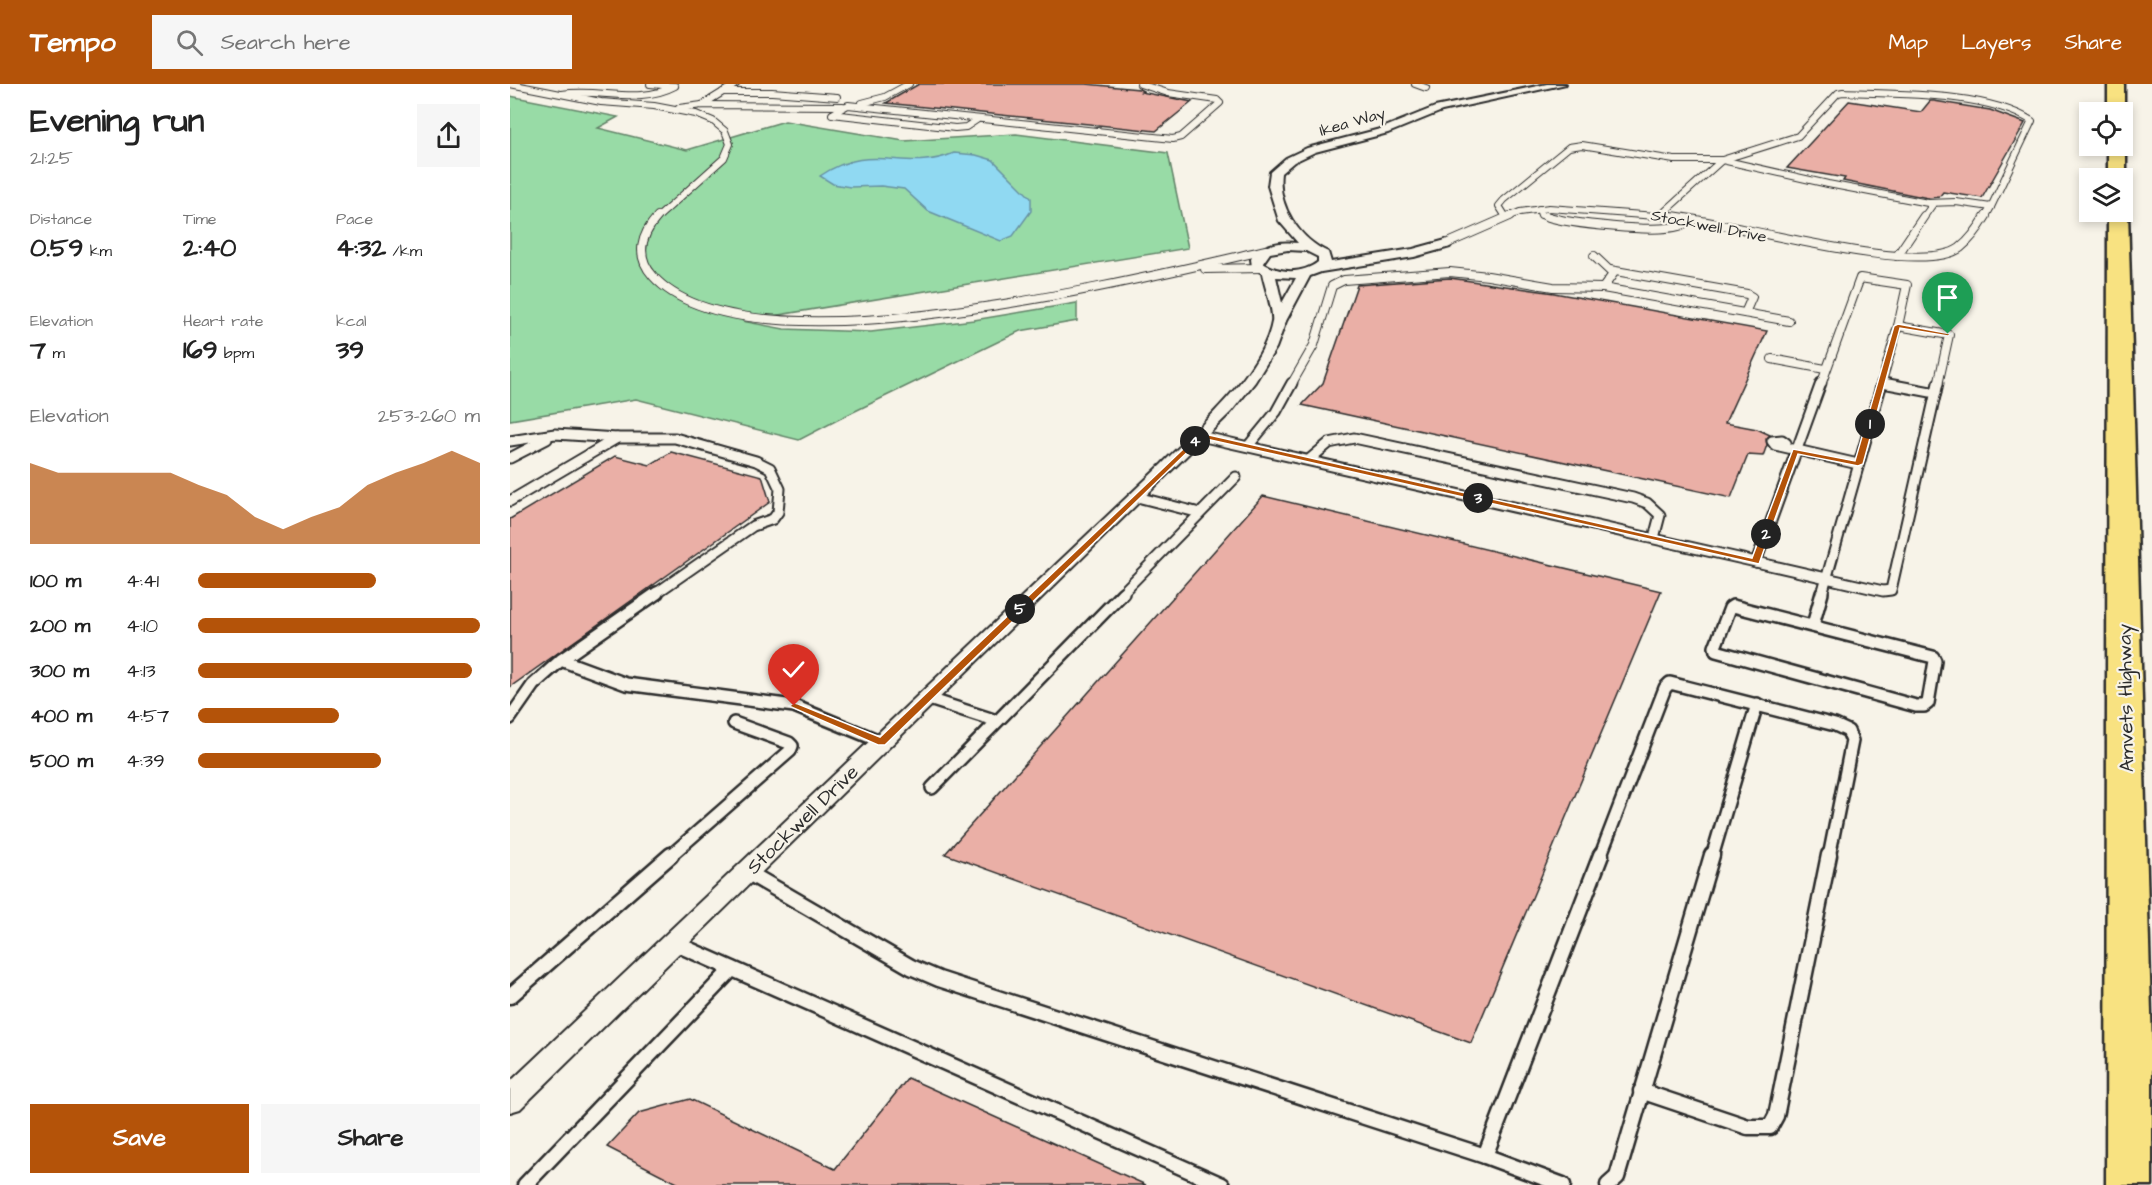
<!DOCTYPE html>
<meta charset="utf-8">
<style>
:root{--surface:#fff;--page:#f6f6f6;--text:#222;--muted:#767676;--accent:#b45309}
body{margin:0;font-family:"Architects Daughter",sans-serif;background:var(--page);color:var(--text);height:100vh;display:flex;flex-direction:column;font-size:22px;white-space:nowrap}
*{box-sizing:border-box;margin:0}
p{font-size:20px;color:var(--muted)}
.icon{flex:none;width:33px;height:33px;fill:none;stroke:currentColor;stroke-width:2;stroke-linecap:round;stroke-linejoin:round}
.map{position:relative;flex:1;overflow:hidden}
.drawer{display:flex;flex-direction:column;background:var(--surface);width:510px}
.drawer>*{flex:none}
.tools{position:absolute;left:1569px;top:18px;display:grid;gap:12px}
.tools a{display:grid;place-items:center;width:54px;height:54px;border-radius:0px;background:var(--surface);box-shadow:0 3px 9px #0003;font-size:30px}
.pin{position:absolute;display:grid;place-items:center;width:51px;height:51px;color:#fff;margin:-62px -26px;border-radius:50% 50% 50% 0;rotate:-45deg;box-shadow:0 0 6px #0007}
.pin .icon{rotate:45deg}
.km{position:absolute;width:30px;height:30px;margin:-15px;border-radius:50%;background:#222;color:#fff;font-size:16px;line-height:30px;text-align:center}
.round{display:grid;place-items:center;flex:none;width:63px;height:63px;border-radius:0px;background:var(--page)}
.overview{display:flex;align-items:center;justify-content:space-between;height:102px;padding:0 30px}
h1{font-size:33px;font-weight:700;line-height:45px}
.metrics{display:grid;grid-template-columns:repeat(3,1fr);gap:9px;height:102px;padding:6px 30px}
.metrics div{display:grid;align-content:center}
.metrics b{font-size:26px;font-weight:700}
.metrics small{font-size:16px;font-weight:400}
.metrics p{font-size:16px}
.chart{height:168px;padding:12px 30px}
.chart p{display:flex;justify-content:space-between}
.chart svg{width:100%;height:108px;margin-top:6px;fill:var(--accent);opacity:.7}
.action{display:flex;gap:12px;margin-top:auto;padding:12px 30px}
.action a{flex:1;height:69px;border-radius:0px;background:var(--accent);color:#fff;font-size:24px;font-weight:700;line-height:69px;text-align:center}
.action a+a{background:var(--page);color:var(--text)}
ul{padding:0 30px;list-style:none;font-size:20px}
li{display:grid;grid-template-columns:96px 72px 1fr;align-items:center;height:45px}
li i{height:15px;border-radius:8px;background:var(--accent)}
header{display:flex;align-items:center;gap:36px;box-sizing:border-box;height:84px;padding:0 30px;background:var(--accent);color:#fff}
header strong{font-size:28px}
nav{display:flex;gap:33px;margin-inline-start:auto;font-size:21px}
.search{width:420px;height:54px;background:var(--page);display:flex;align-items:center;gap:15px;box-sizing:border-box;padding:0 21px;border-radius:0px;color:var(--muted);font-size:22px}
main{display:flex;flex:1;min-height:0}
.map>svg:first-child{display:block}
</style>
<header>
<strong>Tempo</strong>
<div class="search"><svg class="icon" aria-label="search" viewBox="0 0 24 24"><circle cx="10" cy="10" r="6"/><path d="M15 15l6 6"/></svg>Search here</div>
<nav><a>Map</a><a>Layers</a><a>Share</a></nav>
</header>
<main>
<section class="drawer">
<div class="overview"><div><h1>Evening run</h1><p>21:25</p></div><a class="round"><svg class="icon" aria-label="share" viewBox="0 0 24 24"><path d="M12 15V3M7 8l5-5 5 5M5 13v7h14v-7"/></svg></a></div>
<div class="metrics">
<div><p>Distance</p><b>0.59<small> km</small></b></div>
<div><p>Time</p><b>2:40</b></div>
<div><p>Pace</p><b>4:32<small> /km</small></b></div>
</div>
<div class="metrics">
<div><p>Elevation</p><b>7<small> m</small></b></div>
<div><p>Heart rate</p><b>169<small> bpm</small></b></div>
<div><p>kcal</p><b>39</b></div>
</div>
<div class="chart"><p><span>Elevation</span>253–260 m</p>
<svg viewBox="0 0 160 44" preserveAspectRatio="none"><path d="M0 44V11L10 15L20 15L30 15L40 15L50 15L60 20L70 24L80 33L90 38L100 33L110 29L120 20L130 15L140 11L150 6L160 11V44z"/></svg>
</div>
<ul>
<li><b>100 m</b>4:41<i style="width:63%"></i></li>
<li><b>200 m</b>4:10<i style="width:100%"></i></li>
<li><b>300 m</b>4:13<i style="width:97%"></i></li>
<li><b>400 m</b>4:57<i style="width:50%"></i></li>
<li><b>500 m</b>4:39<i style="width:65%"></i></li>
</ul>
<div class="action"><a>Save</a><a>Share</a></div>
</section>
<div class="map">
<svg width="1642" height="1101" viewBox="0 0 1642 1101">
<rect width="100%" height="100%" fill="#f7f3e8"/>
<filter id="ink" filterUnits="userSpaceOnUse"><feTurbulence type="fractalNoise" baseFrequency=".0167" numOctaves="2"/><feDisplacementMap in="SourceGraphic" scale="12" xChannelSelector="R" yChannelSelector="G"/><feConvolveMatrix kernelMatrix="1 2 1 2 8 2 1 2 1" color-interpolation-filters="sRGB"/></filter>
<g filter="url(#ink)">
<polygon fill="#98dba6" stroke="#628368" stroke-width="1.5" points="0,12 108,33 88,44 177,66 275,37 394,57 506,50 658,69 678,164 232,237 274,245 361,248 464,236 567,219 567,237 510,247 335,332 289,356 126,315 0,336"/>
<path fill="#90d9f2" stroke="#6893a2" stroke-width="1.5" d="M444,69L466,71L483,76L521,114V127L503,152L491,157L418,127L394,105L371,102L340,103L323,100L310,92C362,56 395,90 444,69Z"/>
<g fill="#eaafa6" stroke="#2b2b2b" stroke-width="1.5">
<polygon points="409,0 576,0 629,5 633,7 631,8 682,18 646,47 376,19"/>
<polygon points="1339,17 1411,28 1420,17 1424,17 1480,26 1515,39 1472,114 1433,108 1429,113 1418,114 1333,97 1335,94 1277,84"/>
<polygon points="940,194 1044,209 1257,247 1215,339 1247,345 1260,351 1256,355 1257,361 1253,372 1238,371 1221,414 792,321 813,299 847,201"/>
<polygon points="161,368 252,392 260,418 0,603 0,435 105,372 140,381"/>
<polygon points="753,412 1151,507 961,959 435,770"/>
<polygon points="398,994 636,1101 171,1101 97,1063 129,1029 180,1015 325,1085"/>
</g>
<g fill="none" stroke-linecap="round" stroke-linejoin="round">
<defs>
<g id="service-far4">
<polyline points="0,0 91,18 144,22 186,30 203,37 215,47 220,60 214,74 147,134"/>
<polyline points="905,0 916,4"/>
<polyline points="213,8 262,8 327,13"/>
<path d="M52,10C90,4 129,21 165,2L140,0"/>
<polyline points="352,19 375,13 399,0"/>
<polyline points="192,21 226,0"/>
<polyline points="169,24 192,21 333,22"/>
<polyline points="468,35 456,43 445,44 322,30 338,21 663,55 671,53 710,19 707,16 658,9 630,0"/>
<polyline points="1029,125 1031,131 1040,134"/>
<path d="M1152,130L1212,76L1288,52L1328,9L1333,8C1386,10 1478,8 1522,37L1481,123"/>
<polyline points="996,133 989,122 994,116 1059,63 1072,61 1164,76 1212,76 1318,100 1418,119 1446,118 1481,123 1475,134"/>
<polyline points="996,134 1010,128 1039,124 1173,134"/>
<polyline points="1413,134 1423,120"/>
</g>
<g id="service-far3">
<path d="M148,132C131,151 125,172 143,192C234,295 633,194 756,166"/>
<path d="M1036,132C1059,140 1146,149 1169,142C1173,141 1177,137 1181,135"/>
<path d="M1161,132C1217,137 1409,194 1450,164C1459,157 1470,142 1476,132"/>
<polyline points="936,160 1000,132"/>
<polyline points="1084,172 1103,190 1093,204 1279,237"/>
<polyline points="1387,172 1414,132"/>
<polyline points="695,185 752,184"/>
<polyline points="1100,186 1237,210 1242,213 1235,229"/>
<polyline points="1262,275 1315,285"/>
<polyline points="1371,299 1382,301"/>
<polyline points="781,301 804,261 822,202 834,196 940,188 978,192 1043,203 1093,204"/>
<polyline points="1311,301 1350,194 1397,201 1388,242 1439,251 1428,301"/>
<polyline points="1371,301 1388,242"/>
</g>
<g id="service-far2">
<polyline points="1373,299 1426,309"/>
<polyline points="690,352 1246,478"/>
<polyline points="0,357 45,350 107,354"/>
<polyline points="739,361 766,328 782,299"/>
<polyline points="1274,362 1276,359 1272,356 1262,357 1265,361 1348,380"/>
<polyline points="0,374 37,355"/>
<polyline points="800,375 819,359 844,354 1123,414 1137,419 1150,431 1144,454"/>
<polyline points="627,413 690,429"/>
<polyline points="0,417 107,354 165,354 246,377 260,384 270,405 268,428 263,435 243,442 145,510"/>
<polyline points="1246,478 1373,507 1381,506 1428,299"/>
<polyline points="1246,478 1311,299"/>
<polyline points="611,510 726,393"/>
<polyline points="1312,510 1372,299"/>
</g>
<g id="service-far1">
<polygon points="1223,522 1423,573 1425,577 1418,619 1414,622 1406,622 1206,567 1205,563 1220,524"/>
<polyline points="1303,541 1312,509"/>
<polyline points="51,576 147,509"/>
<polyline points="416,614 487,637"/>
<polyline points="0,634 23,601 51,576 116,600 284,622 372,658"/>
<polyline points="422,704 613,509"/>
<polyline points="159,773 280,667 282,662 279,659 224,639"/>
<polyline points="1090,773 1155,604 1160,599 1325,641 1338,647 1342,657 1319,773"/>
<polyline points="1202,773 1247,620"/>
</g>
<g id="service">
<polyline points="237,788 401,883 429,895 975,1072 1053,1101"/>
<polyline points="164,859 712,1101"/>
<polyline points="0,912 161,771"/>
<polyline points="1131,1007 1238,1043 1260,1043 1266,1032 1319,771"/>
<polyline points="975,1072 1091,771"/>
<polyline points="15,1101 222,885"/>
<polyline points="1098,1101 1107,1093 1202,771"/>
</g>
<path id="minor" d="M1037,0H1056L932,27L878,49L805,68L784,78L771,89C767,122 789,155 818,168L821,178L903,165L936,156L942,160L940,163L904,173L811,188L800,192L776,237L766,264L745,298L721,328L10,1025L0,1028V998L652,380C687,345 753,288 762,238C764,227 754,201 752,189L742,183L741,175C752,160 770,157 788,159L769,137L758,102L760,88L776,74L797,64L870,45L925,23ZM778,166L796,167L808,173V178C793,190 770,190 753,179L760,169ZM766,193L786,194L772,219Z"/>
<g id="motorway">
<polygon points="1598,0 1614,0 1614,28 1612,31 1612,28 1598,28"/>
<polygon points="1613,58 1616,62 1616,94 1612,98 1612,94 1598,94 1598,62 1612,62"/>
<polygon points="1612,123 1618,128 1642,964 1642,1101 1596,1101 1598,128 1612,128"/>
</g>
</defs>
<use href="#service-far4" stroke="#2b2b2b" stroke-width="8"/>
<use href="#service-far3" stroke="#2b2b2b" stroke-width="10"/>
<use href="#service-far2" stroke="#2b2b2b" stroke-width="13"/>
<use href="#service-far1" stroke="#2b2b2b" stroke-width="16"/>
<use href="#service" stroke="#2b2b2b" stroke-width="19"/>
<use href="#minor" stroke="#2b2b2b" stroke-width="4"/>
<use href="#motorway" stroke="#2b2b2b" stroke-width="5"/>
<use href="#service-far4" stroke="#f7f3e8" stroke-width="6"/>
<use href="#service-far3" stroke="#f7f3e8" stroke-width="8"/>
<use href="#service-far2" stroke="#f7f3e8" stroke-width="9"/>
<use href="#service-far1" stroke="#f7f3e8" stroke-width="11"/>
<use href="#service" stroke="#f7f3e8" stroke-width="14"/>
<use href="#minor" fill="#f7f3e8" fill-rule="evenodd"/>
<use href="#motorway" fill="#f8e281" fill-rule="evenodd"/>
</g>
</g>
<polygon fill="#b45309" stroke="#fff" stroke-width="1.5" points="1388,240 1441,250 1438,252 1390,244 1353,380 1348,382 1288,370 1249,480 692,354 375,661 368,661 279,622 284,619 288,620 370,653 690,349 1242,474 1283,365 1345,377 1384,242"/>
<g text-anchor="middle" stroke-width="4.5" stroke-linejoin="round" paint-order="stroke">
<g font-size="16" fill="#2b2b2b" stroke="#f7f3e8">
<text transform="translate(842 37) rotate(-16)" y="6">Ikea Way</text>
<text transform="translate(1199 141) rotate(11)" y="6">Stockwell Drive</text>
</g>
<g font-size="20" fill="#2b2b2b" stroke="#f7f3e8">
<text transform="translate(1615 614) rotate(-91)" y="7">Amvets Highway</text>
<text transform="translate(292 735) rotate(-44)" y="7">Stockwell Drive</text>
</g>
</g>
</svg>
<div class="tools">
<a><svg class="icon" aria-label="locate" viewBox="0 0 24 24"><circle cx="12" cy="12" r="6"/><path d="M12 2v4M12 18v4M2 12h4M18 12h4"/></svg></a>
<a><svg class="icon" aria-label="layers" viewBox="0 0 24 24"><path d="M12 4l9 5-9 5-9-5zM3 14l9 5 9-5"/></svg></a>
</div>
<div class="pin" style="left:1438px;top:250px;background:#1e9e55"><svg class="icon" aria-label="arrive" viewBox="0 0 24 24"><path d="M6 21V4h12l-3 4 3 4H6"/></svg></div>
<div class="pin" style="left:284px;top:622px;background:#d93025"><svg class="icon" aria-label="check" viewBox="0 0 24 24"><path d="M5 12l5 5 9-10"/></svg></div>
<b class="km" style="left:1360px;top:340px">1</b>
<b class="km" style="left:1256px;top:450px">2</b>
<b class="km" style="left:968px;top:414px">3</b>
<b class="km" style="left:685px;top:357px">4</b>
<b class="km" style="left:510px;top:525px">5</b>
</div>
</main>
